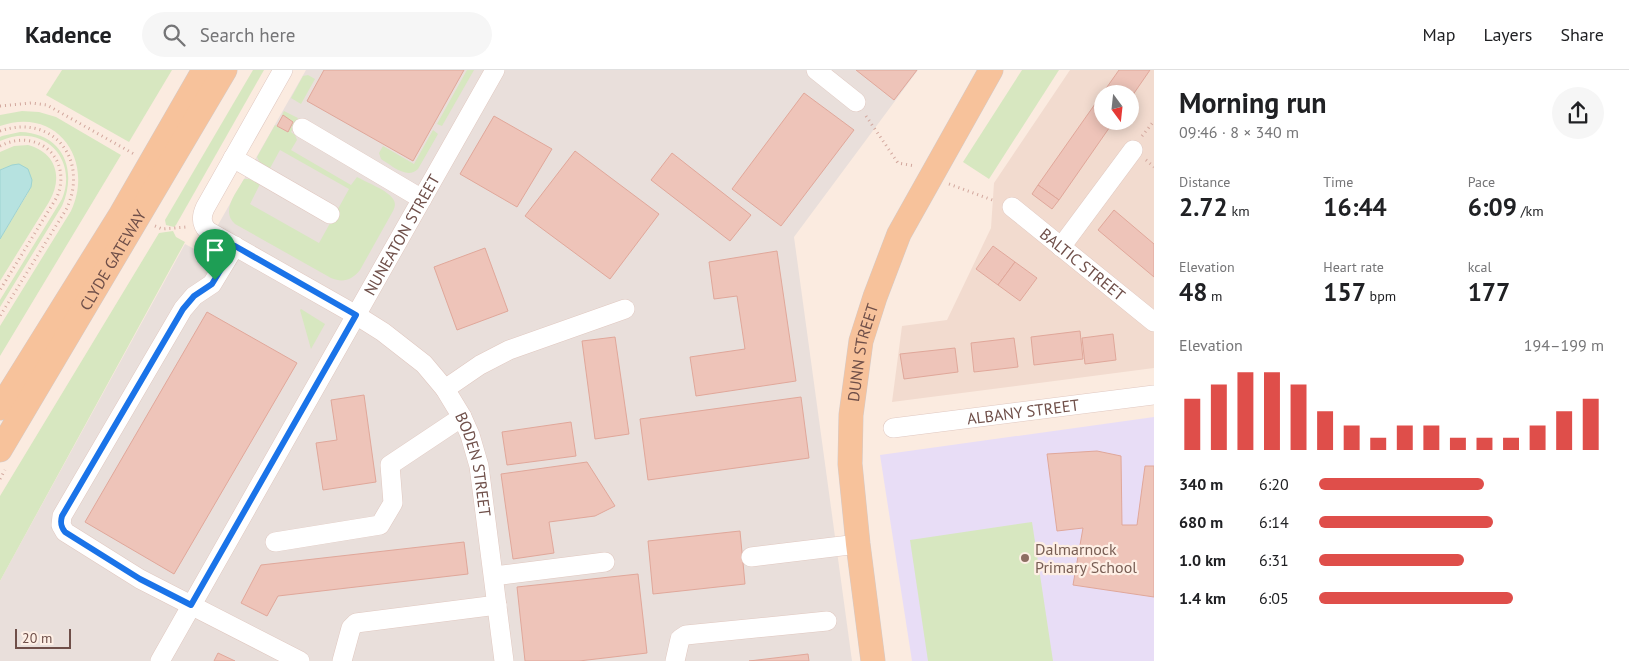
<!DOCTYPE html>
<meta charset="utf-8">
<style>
:root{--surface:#fff;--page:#f6f6f6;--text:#202124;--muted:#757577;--line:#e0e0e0;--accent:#df4e4a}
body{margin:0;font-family:"PT Sans",sans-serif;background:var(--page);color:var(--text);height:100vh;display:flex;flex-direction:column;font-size:19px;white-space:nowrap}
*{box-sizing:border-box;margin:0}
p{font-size:16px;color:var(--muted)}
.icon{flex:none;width:28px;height:28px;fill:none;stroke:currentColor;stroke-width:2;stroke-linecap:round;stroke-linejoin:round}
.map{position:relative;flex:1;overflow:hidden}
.drawer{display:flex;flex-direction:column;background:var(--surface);width:475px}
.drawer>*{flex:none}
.needle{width:32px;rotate:165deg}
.controls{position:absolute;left:1094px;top:15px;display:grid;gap:10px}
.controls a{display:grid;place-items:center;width:45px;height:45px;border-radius:50%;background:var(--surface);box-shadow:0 2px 12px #0003;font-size:25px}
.scale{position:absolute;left:15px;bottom:12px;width:56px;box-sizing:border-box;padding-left:5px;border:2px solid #6f4f49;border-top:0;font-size:14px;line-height:18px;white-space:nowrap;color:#6f4f49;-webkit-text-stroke:4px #feefe5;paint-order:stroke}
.pin{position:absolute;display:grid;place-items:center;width:42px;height:42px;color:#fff;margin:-51px -21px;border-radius:50% 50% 50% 0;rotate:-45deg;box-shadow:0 0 5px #0007}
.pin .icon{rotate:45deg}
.round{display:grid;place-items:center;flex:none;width:52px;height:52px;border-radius:26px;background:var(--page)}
.overview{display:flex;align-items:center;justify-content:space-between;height:85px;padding:0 25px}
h1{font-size:28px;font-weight:600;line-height:38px}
.metrics{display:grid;grid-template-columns:repeat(3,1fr);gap:8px;height:85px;padding:5px 25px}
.metrics div{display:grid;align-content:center}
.metrics b{font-size:25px;font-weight:600}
.metrics small{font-size:14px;font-weight:400}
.metrics p{font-size:14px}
.chart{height:140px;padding:10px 25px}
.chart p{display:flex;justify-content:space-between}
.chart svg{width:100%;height:90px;margin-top:5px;stroke:var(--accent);stroke-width:6}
ul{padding:0 25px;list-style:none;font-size:16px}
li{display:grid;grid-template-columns:80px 60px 1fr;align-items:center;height:38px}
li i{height:12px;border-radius:6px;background:var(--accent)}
header{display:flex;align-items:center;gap:30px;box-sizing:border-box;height:70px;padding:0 25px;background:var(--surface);border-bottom:1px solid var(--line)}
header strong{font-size:24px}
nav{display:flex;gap:28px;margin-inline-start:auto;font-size:18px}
.search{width:350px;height:45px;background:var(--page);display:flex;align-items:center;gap:12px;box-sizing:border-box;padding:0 18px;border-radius:28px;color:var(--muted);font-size:19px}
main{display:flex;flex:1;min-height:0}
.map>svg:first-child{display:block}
</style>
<header>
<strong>Kadence</strong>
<div class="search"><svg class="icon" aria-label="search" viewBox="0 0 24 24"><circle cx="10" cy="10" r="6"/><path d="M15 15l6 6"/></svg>Search here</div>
<nav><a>Map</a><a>Layers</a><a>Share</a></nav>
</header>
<main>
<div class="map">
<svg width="1154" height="591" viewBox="0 0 1154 591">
<rect width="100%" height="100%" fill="#fbebe0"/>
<path fill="#f2dbcf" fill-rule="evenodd" d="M1070,0H1154V298L892,332L902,256L947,250L991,158L994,113ZM1102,24H1130V51H1102Z"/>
<polygon fill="#e9dfdb" points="306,0 918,0 794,167 852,591 0,591 0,511 185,174 202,183"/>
<polygon fill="#e8ddf6" points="1154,347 1154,591 912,591 880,385"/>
<g fill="#d7e7c0">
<polygon points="62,0 172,0 129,72 46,25"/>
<polygon points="253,0 264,0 176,155 174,157 166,155 165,150"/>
<polygon points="467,0 474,0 442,56 437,54"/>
<polygon points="1022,0 1059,0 989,109 963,92"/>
<polygon points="308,5 315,9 301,34 291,28 303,6"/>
<path d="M22,41L39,42L56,47L121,85L0,286V256L71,141C95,89 56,36 0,56V45Z"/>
<path d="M284,41L298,48L291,62L295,65L297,70L291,80L351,115L357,107C366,112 389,121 393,129C396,133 395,137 393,141L360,200C352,210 343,213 331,208L235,154C220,141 237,122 244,109H250L260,114L250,134L319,173L349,119L280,80L269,100L260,93L257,87L275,55L287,62L293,52L282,45Z"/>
<path d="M433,60L438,64L418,99C407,110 391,95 381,89L379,83L383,76L414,94Z"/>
<path d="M20,62C63,63 78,100 62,136L0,237V230L62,129C79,87 41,52 0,71V67L2,66Z"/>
<path d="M28,75C57,83 63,108 49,132L0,211V169L28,123L4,98L0,100V82L14,76Z"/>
<polygon points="173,161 176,167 185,172 0,511 0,426 159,163"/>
<polygon points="301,239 325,254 311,279 300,240"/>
<polygon points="1032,452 1053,591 928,591 910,470"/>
</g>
<polygon fill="#b6e2e0" stroke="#9dd3d1" points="19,94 28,99 32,110 31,117 0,169 0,100 12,95"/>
<g fill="#eec4b9" stroke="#e0a79a">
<polygon points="324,0 464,0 413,91 307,31"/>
<polygon points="856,0 917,0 894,30"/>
<polygon points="1119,0 1150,0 1130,29 1130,24 1102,24 1102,51 1114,51 1059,130 1038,115"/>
<polygon points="804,23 854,60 781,156 732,119"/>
<polygon points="283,45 293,52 288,62 277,56"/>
<polygon points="494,46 552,79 517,137 460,104"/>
<polygon points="575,81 659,144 610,209 525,146"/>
<polygon points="672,83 751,145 730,171 651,110"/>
<polygon points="1038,115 1059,130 1052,139 1032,124"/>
<polygon points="1114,140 1154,174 1154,207 1098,160"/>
<polygon points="993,176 1015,192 998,215 976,199"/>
<polygon points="485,178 508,241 457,260 434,197"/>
<polygon points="777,181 796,311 696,326 690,287 745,279 737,226 714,229 709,192"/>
<polygon points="1015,192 1037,208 1020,231 998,215"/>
<polygon points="207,242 297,293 174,504 85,452"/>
<polygon points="1080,261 1083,289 1034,295 1031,267"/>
<polygon points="1113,264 1116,290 1085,294 1082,268"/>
<polygon points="615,267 629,364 595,369 582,271"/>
<polygon points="1014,268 1018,297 974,302 971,273"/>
<polygon points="955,278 958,302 904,309 900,284"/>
<polygon points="364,325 376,412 323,420 316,373 337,370 331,330"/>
<polygon points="801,327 809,388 648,410 640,349"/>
<polygon points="571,352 576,386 507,395 502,362"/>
<polygon points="1097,381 1121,386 1122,455 1137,455 1145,396 1154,396 1154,527 1073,515 1083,458 1057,461 1047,384"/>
<polygon points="587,392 615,436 595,446 549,452 554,483 513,489 501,404"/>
<polygon points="740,461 745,514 653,524 648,471"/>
<polygon points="464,472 468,504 278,526 267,546 241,533 261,495"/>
<polygon points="638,504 647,583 579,591 525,591 517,517"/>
<polygon points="218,583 235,591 214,591"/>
<polygon points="808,584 809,591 749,591"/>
</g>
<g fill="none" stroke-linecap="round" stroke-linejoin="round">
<defs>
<g id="minor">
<path id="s1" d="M283,0L205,138C201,147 201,154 208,161L356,245L383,262L424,294L445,319L462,347L470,365L479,396L504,591"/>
<polyline points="816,0 856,32"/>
<polyline points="302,58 422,129"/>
<polyline points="233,88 330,144"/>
<path id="s2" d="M1012,137L1154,252"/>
<polyline points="235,176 212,214 194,226 183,239 62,446 61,455 65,462 140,509 300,591"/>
<polyline points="1061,177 1133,80"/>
<polyline points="445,319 480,295 509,280 625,239"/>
<path id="s3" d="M893,358L1154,325"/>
<polyline points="275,472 380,455 393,433 390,395 462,347"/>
<polyline points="751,487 858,474"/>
<polyline points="494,506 605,492"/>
<path id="s4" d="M160,591L495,0"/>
<polyline points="342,591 351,558 356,553 497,535"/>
<polyline points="675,591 680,569 686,565 827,551"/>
</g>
<g id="major">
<polyline points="0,338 121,144 204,0"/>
<path id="s5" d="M0,380L225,0"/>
<path id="s6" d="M873,591L858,474L850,394L851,345L861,271L875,227L899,164L991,0"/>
</g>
</defs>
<use href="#minor" stroke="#e0c8c0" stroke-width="20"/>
<use href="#major" stroke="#d4cac8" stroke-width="25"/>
<g stroke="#d2a79d" stroke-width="3" stroke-dasharray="1 4" stroke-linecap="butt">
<polyline points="0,36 31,33 47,35 134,84"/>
<polyline points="866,46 898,93 915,96"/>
<path d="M0,61C53,43 89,89 67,138L0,246"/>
<polyline points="1142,66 1154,51"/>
<path d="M0,76C37,57 73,88 57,127L0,220"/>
<polyline points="1146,90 1154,97"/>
<polyline points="949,114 995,131"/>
<polyline points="155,156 162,159 186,157"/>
<polyline points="0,409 5,400"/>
</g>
<use href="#minor" stroke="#fff" stroke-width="19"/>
<use href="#major" stroke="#f7c29b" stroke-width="24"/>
</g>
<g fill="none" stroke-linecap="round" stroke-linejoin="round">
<defs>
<path id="route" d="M235,176L356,245L191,535L140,509L65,462C61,457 60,453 62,446L183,239L194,226L212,214Z"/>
</defs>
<use href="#route" stroke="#fff" stroke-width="10"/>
<use href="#route" stroke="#1a73e8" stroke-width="6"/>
</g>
<circle fill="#8d6e63" stroke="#feefe5" stroke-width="2" cx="1025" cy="488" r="5"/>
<g text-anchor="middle" stroke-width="4.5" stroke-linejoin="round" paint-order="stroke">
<g font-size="16" fill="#6f4f49" stroke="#feefe5">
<text dy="6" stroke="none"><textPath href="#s4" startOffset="490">NUNEATON STREET</textPath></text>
<text dy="6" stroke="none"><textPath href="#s5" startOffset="221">CLYDE GATEWAY</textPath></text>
<text dy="6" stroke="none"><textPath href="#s2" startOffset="91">BALTIC STREET</textPath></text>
<text dy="6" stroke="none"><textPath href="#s6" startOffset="311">DUNN STREET</textPath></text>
<text dy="6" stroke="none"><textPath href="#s3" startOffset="131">ALBANY STREET</textPath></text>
<text dy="6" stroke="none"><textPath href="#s1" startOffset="552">BODEN STREET</textPath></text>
</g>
<g font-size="16" fill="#785e54" stroke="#feefe5" text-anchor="start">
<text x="1035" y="485">Dalmarnock<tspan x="1035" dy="18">Primary School</tspan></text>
</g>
</g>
</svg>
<div class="controls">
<a><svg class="needle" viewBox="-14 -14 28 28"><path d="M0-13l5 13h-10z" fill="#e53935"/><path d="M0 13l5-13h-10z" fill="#757577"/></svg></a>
</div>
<div class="scale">20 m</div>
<div class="pin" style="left:215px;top:210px;background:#1e9e55"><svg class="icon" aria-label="arrive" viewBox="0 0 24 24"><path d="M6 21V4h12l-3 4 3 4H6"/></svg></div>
</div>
<section class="drawer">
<div class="overview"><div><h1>Morning run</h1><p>09:46 · 8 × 340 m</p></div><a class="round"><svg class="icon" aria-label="share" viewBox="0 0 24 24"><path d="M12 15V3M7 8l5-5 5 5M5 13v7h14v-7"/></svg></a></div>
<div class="metrics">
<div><p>Distance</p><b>2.72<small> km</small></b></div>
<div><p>Time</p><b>16:44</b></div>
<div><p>Pace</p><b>6:09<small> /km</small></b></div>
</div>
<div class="metrics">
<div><p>Elevation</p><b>48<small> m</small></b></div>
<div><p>Heart rate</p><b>157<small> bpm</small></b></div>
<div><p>kcal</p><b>177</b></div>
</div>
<div class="chart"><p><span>Elevation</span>194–199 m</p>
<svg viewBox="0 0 160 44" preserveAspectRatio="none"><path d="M5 44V19M15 44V12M25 44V6M35 44V6M45 44V12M55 44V25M65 44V32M75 44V38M85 44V32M95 44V32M105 44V38M115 44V38M125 44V38M135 44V32M145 44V25M155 44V19"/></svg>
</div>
<ul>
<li><b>340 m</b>6:20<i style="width:58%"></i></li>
<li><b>680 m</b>6:14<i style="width:61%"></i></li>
<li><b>1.0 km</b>6:31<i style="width:51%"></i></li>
<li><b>1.4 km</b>6:05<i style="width:68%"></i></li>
</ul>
</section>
</main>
